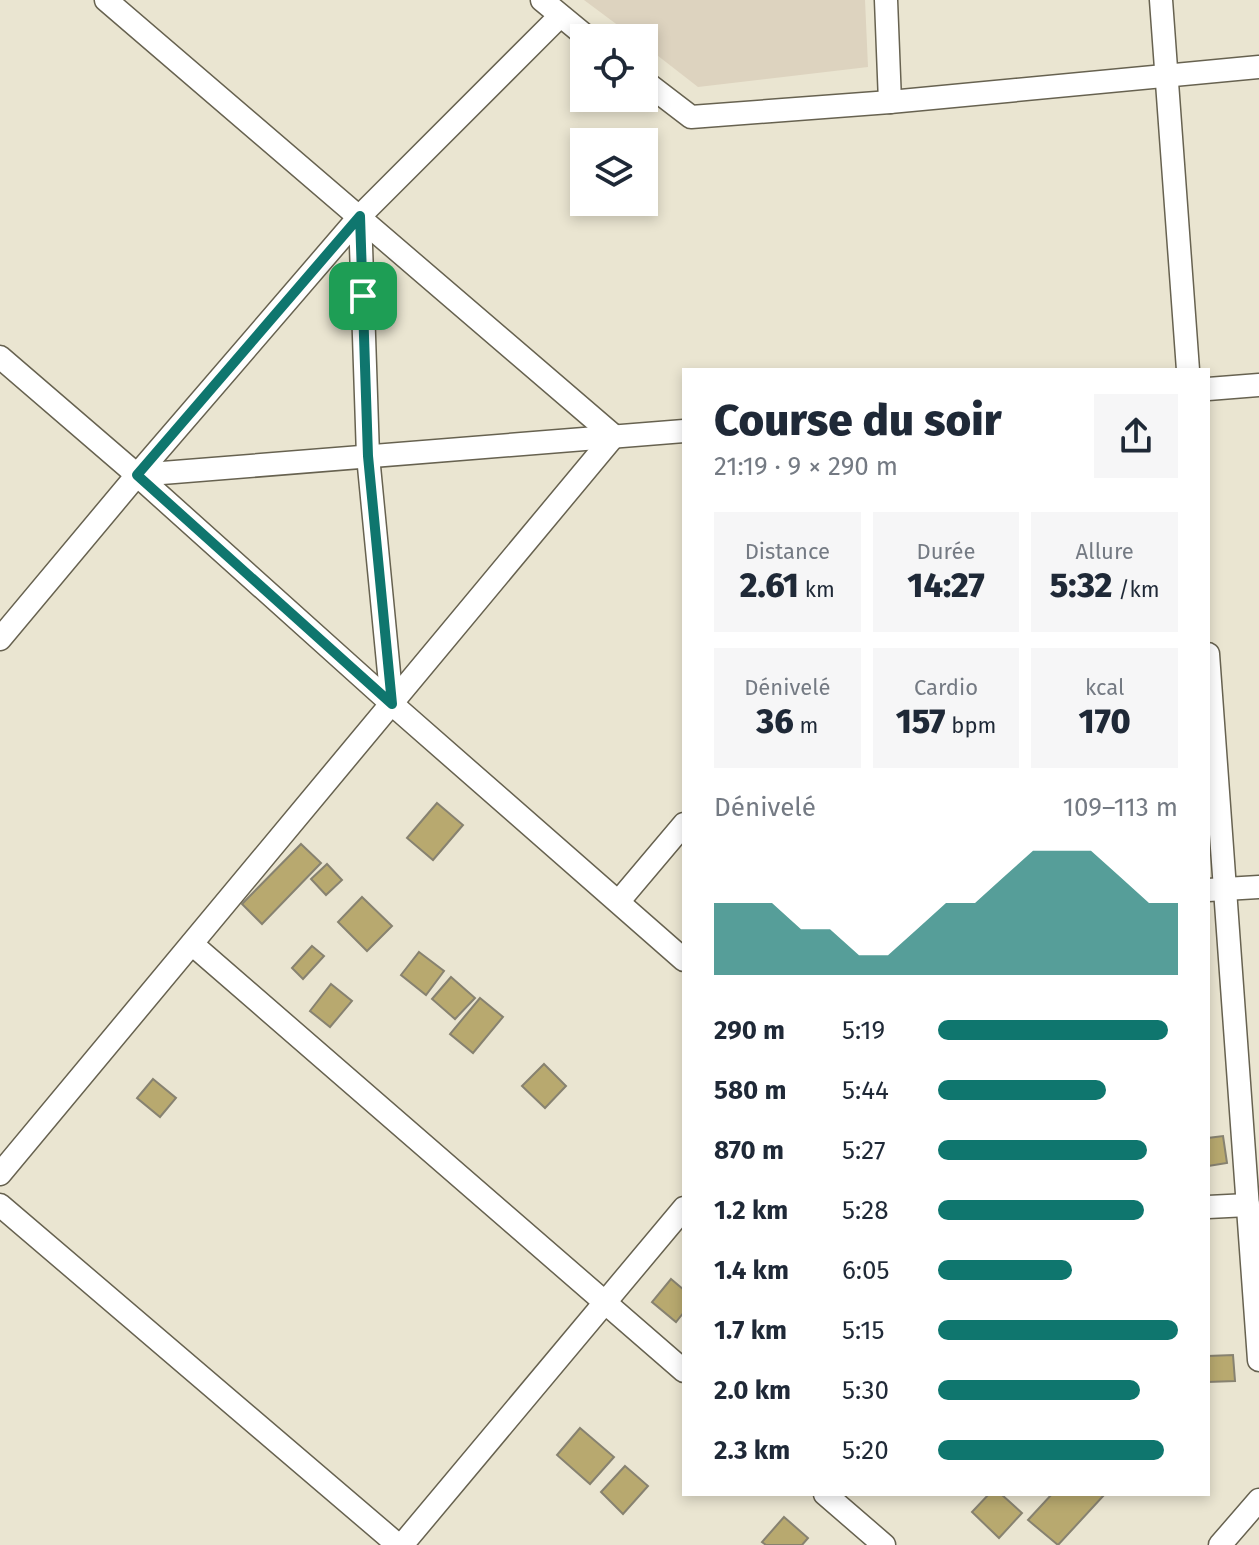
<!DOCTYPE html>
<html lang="fr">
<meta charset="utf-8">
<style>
:root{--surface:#fff;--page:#f6f6f7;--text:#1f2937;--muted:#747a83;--accent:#0f766e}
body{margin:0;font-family:"Fira Sans",sans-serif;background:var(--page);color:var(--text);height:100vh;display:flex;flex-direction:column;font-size:30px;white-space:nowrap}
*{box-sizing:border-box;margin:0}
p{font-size:26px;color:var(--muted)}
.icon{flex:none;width:44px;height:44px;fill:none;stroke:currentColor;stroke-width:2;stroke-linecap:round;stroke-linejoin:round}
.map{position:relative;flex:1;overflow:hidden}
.panel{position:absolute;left:682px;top:368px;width:528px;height:1128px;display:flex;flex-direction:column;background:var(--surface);border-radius:0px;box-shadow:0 4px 12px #0003}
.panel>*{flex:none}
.buttons{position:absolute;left:570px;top:24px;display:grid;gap:16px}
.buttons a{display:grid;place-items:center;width:88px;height:88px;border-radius:0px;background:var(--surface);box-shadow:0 4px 12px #0003;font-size:40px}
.pin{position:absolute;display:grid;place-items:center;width:68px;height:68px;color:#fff;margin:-34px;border-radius:16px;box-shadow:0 4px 12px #0006}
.round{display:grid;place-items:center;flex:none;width:84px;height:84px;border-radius:0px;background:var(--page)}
.overview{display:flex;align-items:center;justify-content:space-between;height:136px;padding:0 32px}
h1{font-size:44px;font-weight:800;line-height:60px}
.metrics{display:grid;grid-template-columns:repeat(3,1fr);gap:12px;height:136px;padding:8px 32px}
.metrics div{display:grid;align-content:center;border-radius:0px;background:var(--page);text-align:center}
.metrics b{font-size:34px;font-weight:800}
.metrics small{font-size:22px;font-weight:400}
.metrics p{font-size:22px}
.chart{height:224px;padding:16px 32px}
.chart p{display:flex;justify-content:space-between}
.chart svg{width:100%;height:144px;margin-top:8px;fill:var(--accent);opacity:.7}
ul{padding:0 32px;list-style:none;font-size:26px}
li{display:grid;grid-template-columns:128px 96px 1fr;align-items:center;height:60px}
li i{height:20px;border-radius:10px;background:var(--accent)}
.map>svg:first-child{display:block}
</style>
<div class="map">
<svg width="1259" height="1545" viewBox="0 0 1259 1545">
<rect width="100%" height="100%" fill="#eae5d1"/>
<polygon fill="#ddd3bf" points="584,0 865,0 868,67 698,87 644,45 644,38 635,38"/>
<g fill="#b8a96f" stroke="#878270" stroke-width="2">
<polygon points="437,803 463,825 433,860 407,838"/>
<polygon points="301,844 321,863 262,924 242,904"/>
<polygon points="327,864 342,880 326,895 311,879"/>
<polygon points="362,897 392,926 367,951 338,922"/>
<polygon points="312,946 324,956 303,979 292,968"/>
<polygon points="419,952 444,971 426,995 401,975"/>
<polygon points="451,977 475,998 455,1019 432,999"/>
<polygon points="331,984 352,1001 330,1027 310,1011"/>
<polygon points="480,998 503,1017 473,1053 450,1034"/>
<polygon points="544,1064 566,1086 545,1108 522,1086"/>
<polygon points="153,1079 176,1098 160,1117 137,1098"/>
<polygon points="1223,1136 1227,1163 1208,1166 1208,1138"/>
<polygon points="671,1279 684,1290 684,1312 676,1322 652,1302"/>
<polygon points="1233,1355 1235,1381 1208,1382 1208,1356"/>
<polygon points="580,1428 614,1457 590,1484 557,1455"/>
<polygon points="625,1466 648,1486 623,1514 601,1492"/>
<polygon points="989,1494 1001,1494 1022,1513 999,1538 972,1512"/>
<polygon points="1052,1494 1105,1494 1058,1545 1028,1520"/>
<polygon points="784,1517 808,1538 802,1545 766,1545 762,1542"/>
</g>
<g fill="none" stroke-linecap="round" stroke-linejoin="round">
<defs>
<g id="street">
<polyline points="542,0 588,38"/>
<polyline points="886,0 890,102"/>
<polyline points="1161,0 1188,370"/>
<polyline points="644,81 691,117 890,102 1259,67"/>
<polyline points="360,216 368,456 392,704"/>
<polyline points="0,357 137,475 392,704 684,960"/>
<polyline points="1208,389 1259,385"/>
<polyline points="137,475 684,431"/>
<polyline points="0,639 137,475 360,216 560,16"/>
<polyline points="1208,654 1259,1360"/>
<polyline points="1208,890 1259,887"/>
<polyline points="619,901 684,824"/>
<polyline points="192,944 684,1371"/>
<polyline points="0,1174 614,436 106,0"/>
<polyline points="0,1205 398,1545"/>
<polyline points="1208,1207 1248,1205"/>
<polyline points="825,1494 884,1545"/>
<polyline points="402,1545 684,1208"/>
<polyline points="1220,1545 1259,1500"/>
</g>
</defs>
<use href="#street" stroke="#676250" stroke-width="25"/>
<use href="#street" stroke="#fff" stroke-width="22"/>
</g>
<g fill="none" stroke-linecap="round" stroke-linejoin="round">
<defs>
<polygon id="route" points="360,216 368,456 392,704 137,475"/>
</defs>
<use href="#route" stroke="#fff" stroke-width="16"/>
<use href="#route" stroke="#0f766e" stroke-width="10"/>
</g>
</svg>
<div class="buttons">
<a><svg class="icon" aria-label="locate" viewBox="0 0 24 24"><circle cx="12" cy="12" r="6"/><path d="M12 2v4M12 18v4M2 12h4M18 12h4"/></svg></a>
<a><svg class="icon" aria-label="layers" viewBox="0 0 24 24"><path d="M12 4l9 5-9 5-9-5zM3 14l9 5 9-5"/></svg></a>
</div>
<div class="pin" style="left:363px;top:296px;background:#1e9e55"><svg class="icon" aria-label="arrive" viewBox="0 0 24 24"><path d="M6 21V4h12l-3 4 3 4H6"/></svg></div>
<section class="panel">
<div class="overview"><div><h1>Course du soir</h1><p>21:19 · 9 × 290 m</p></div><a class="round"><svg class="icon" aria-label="share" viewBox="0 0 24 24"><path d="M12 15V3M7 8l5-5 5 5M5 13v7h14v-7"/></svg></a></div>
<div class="metrics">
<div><p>Distance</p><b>2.61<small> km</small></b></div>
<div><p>Durée</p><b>14:27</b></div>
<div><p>Allure</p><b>5:32<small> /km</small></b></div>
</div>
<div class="metrics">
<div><p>Dénivelé</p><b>36<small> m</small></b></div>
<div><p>Cardio</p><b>157<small> bpm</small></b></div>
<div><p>kcal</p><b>170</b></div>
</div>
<div class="chart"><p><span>Dénivelé</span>109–113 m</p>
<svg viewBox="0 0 160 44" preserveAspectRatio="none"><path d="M0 44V22L10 22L20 22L30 30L40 30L50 38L60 38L70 30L80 22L90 22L100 14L110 6L120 6L130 6L140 14L150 22L160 22V44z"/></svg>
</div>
<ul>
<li><b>290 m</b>5:19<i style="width:96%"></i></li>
<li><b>580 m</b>5:44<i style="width:70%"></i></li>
<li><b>870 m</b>5:27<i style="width:87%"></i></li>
<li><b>1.2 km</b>5:28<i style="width:86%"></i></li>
<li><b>1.4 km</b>6:05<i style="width:56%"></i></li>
<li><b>1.7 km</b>5:15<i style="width:100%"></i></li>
<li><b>2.0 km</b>5:30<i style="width:84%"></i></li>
<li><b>2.3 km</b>5:20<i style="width:94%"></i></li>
</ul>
</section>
</div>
